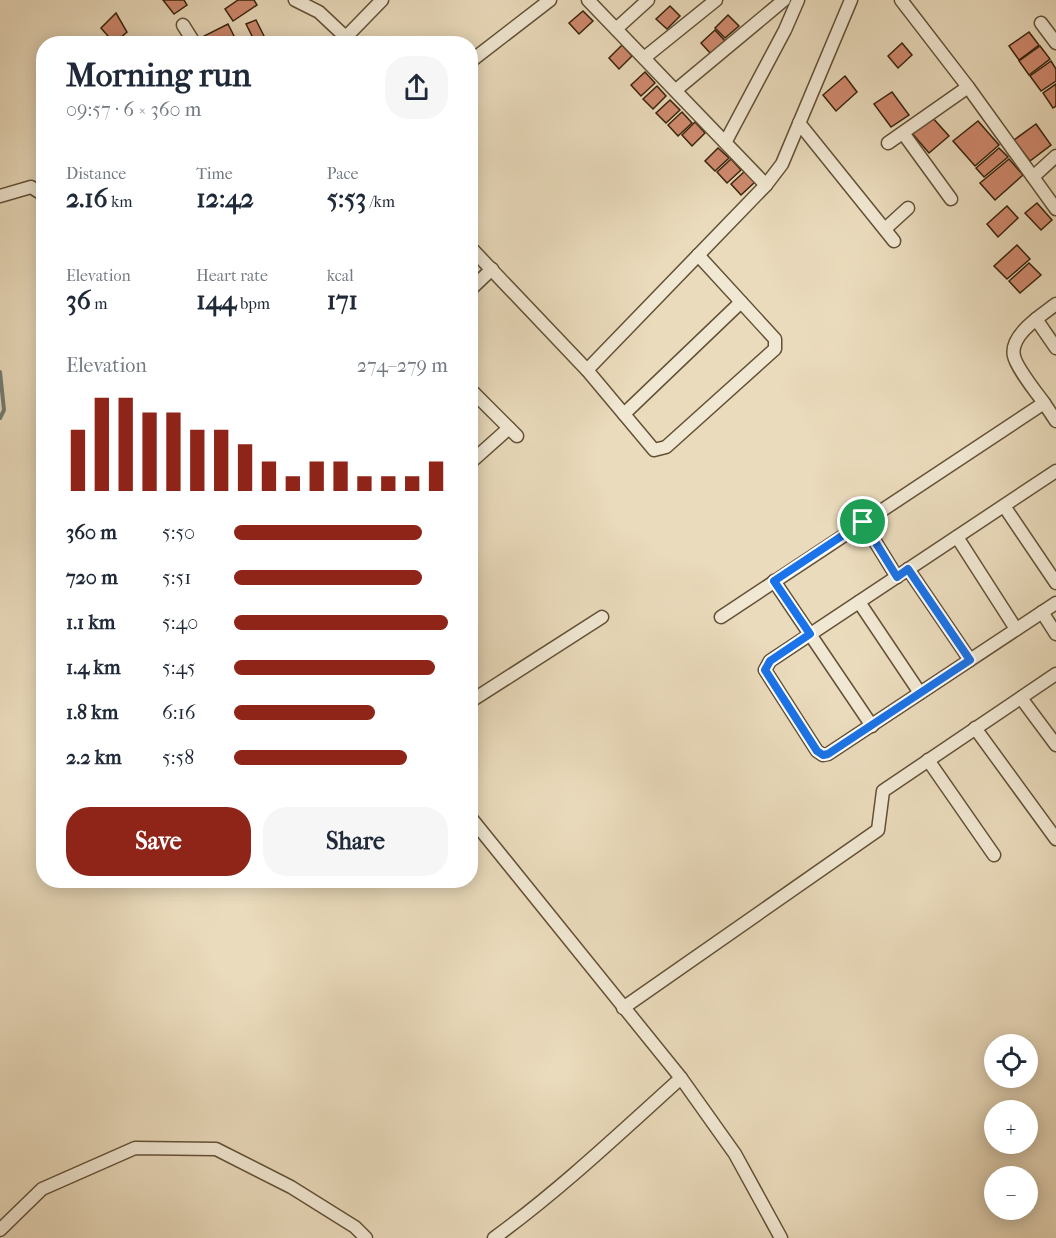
<!DOCTYPE html>
<meta charset="utf-8">
<style>
:root{--surface:#fff;--page:#f6f6f7;--text:#1f2937;--muted:#747a83;--accent:#8f2418}
body{margin:0;font-family:"IM FELL French Canon",serif;background:var(--page);color:var(--text);height:100vh;display:flex;flex-direction:column;font-size:22px;white-space:nowrap}
*{box-sizing:border-box;margin:0}
p{font-size:20px;color:var(--muted)}
.icon{flex:none;width:33px;height:33px;fill:none;stroke:currentColor;stroke-width:2;stroke-linecap:round;stroke-linejoin:round}
.map{position:relative;flex:1;overflow:hidden}
.details{position:absolute;left:36px;top:36px;width:442px;height:852px;display:flex;flex-direction:column;background:var(--surface);border-radius:24px;box-shadow:0 3px 15px #0003}
.details>*{flex:none}
.buttons{position:absolute;left:984px;top:1034px;display:grid;gap:12px}
.buttons a{display:grid;place-items:center;width:54px;height:54px;border-radius:50%;background:var(--surface);box-shadow:0 3px 15px #0003;font-size:30px}
.pin{position:absolute;display:grid;place-items:center;width:51px;height:51px;color:#fff;margin:-26px;border:3px solid #fff;border-radius:50%;box-shadow:0 2px 6px #0007}
.round{display:grid;place-items:center;flex:none;width:63px;height:63px;border-radius:24px;background:var(--page)}
.overview{display:flex;align-items:center;justify-content:space-between;height:102px;padding:0 30px}
h1{font-size:33px;font-weight:700;line-height:45px}
.metrics{display:grid;grid-template-columns:repeat(3,1fr);gap:9px;height:102px;padding:6px 30px}
.metrics div{display:grid;align-content:center}
.metrics b{font-size:26px;font-weight:700}
.metrics small{font-size:16px;font-weight:400}
.metrics p{font-size:16px}
.chart{height:168px;padding:12px 30px}
.chart p{display:flex;justify-content:space-between}
.chart svg{width:100%;height:108px;margin-top:6px;stroke:var(--accent);stroke-width:6}
.primary-button{display:flex;gap:12px;margin-top:auto;padding:12px 30px}
.primary-button a{flex:1;height:69px;border-radius:24px;background:var(--accent);color:#fff;font-size:24px;font-weight:700;line-height:69px;text-align:center}
.primary-button a+a{background:var(--page);color:var(--text)}
ul{padding:0 30px;list-style:none;font-size:20px}
li{display:grid;grid-template-columns:96px 72px 1fr;align-items:center;height:45px}
li i{height:15px;border-radius:8px;background:var(--accent)}
.map>svg:first-child{display:block}
</style>
<div class="map">
<svg width="1056" height="1238" viewBox="0 0 1056 1238">
<rect width="100%" height="100%" fill="#eadbbc"/>
<filter id="stains"><feTurbulence type="fractalNoise" baseFrequency=".00333" numOctaves="4"/><feColorMatrix values="0 0 0 0 .2 0 0 0 0 .09 0 0 0 0 .02 0 0 0 .5 -.17"/></filter>
<radialGradient id="worn" r=".72"><stop offset=".6" stop-color="#630" stop-opacity="0"/><stop offset="1" stop-color="#630" stop-opacity=".3"/></radialGradient>
<g fill="none" stroke-linecap="round" stroke-linejoin="round">
<polyline stroke="#737c75" stroke-width="4" points="0,372 4,410 0,418"/>
</g>
<g fill="#d08a6f" stroke="#36230b" stroke-width="1.5">
<polygon points="163,0 184,0 187,5 174,14"/>
<polygon points="238,0 254,0 257,5 233,21 225,9"/>
<polygon points="670,6 680,16 667,29 656,19"/>
<polygon points="583,11 593,21 579,34 569,23"/>
<polygon points="116,13 127,32 114,43 101,28"/>
<polygon points="728,15 739,26 725,38 715,28"/>
<polygon points="256,20 268,44 256,44 246,24"/>
<polygon points="228,24 235,38 224,44 207,44 204,36"/>
<polygon points="715,30 725,41 711,54 701,43"/>
<polygon points="1029,32 1039,45 1019,60 1009,46"/>
<polygon points="902,43 912,55 898,68 888,56"/>
<polygon points="622,45 632,56 619,69 609,58"/>
<polygon points="1040,46 1050,59 1029,75 1019,61"/>
<polygon points="1051,61 1056,69 1056,81 1041,91 1030,76"/>
<polygon points="645,72 655,83 641,96 631,85"/>
<polygon points="845,76 857,92 836,111 823,95"/>
<polygon points="1056,84 1056,106 1053,108 1043,93"/>
<polygon points="657,86 666,96 653,109 643,99"/>
<polygon points="892,92 909,115 891,127 874,104"/>
<polygon points="670,100 680,110 666,123 656,113"/>
<polygon points="682,112 692,123 678,136 668,125"/>
<polygon points="931,116 949,136 929,153 911,132"/>
<polygon points="978,121 999,145 975,166 953,141"/>
<polygon points="695,122 705,133 692,146 682,135"/>
<polygon points="1036,124 1051,145 1030,161 1014,140"/>
<polygon points="718,148 729,158 715,171 705,161"/>
<polygon points="999,148 1008,157 984,177 976,168"/>
<polygon points="731,159 741,170 727,183 717,172"/>
<polygon points="1009,159 1023,175 995,200 980,183"/>
<polygon points="745,171 755,182 741,195 731,184"/>
<polygon points="1037,203 1052,220 1041,230 1025,213"/>
<polygon points="1007,206 1018,218 998,237 987,224"/>
<polygon points="1017,245 1030,259 1007,279 994,266"/>
<polygon points="1029,263 1041,275 1020,293 1009,281"/>
</g>
<g fill="none" stroke-linecap="round" stroke-linejoin="round">
<defs>
<g id="minor">
<polyline points="295,0 319,12 353,44"/>
<polyline points="588,0 766,185 782,164 851,0"/>
<polyline points="901,0 968,87 1056,209"/>
<polyline points="1041,23 1056,43"/>
<polyline points="183,25 195,44"/>
<polyline points="616,29 648,0"/>
<polyline points="346,37 382,0"/>
<polyline points="644,58 716,0"/>
<polyline points="471,61 550,0"/>
<polyline points="676,90 784,0"/>
<polyline points="799,123 894,241"/>
<polyline points="903,133 951,199"/>
<polyline points="726,141 785,30 798,0"/>
<polyline points="888,143 968,87"/>
<polyline points="1033,177 1056,156"/>
<polyline points="0,196 31,187 44,195"/>
<polyline points="885,229 908,208"/>
<polyline points="471,248 587,370 766,185"/>
<polyline points="471,289 492,269"/>
<polyline points="1036,319 1056,348"/>
<polyline points="587,370 654,450 666,447 775,349 775,339 698,255"/>
<polyline points="471,390 517,436"/>
<polyline points="1044,403 1056,421"/>
<polyline points="624,414 741,302"/>
<polyline points="471,462 509,428"/>
<polyline points="1056,471 770,661 765,670 817,751 823,755 828,754 1056,603"/>
<polyline points="1004,506 1056,583"/>
<polyline points="863,522 897,577"/>
<polyline points="957,537 1016,629"/>
<polyline points="908,569 970,660"/>
<polyline points="774,581 872,726"/>
<polyline points="859,602 920,693"/>
<polyline points="1042,612 1056,634"/>
<path d="M721,617L1044,403C1036,392 1016,367 1014,356C1009,335 1042,315 1056,304"/>
<polyline points="1021,698 1056,745"/>
<polyline points="471,701 602,617"/>
<polyline points="975,728 1056,839"/>
<polyline points="928,760 994,855"/>
<polyline points="471,818 681,1078 735,1154 781,1238"/>
<polyline points="623,1008 878,830 883,791 1056,674"/>
<polyline points="0,1230 42,1189 135,1148 216,1149 291,1187 355,1227 366,1238"/>
<path d="M494,1238C560,1190 620,1133 681,1078"/>
</g>
</defs>
<use href="#minor" stroke="#635137" stroke-width="15"/>
<use href="#minor" stroke="#f1e8d3" stroke-width="12"/>
</g>
<g fill="none" stroke-linecap="round" stroke-linejoin="round">
<defs>
<polygon id="route" points="863,522 897,577 908,569 970,660 828,754 823,755 817,751 765,670 770,661 810,634 774,581"/>
</defs>
<use href="#route" stroke="#fff" stroke-width="12"/>
<use href="#route" stroke="#1a73e8" stroke-width="8"/>
</g>
<rect width="100%" height="100%" filter="url(#stains)"/>
<rect width="100%" height="100%" fill="url(#worn)"/>
</svg>
<div class="buttons">
<a><svg class="icon" aria-label="locate" viewBox="0 0 24 24"><circle cx="12" cy="12" r="6"/><path d="M12 2v4M12 18v4M2 12h4M18 12h4"/></svg></a>
<a>+</a>
<a>−</a>
</div>
<div class="pin" style="left:863px;top:522px;background:#1e9e55"><svg class="icon" aria-label="arrive" viewBox="0 0 24 24"><path d="M6 21V4h12l-3 4 3 4H6"/></svg></div>
<section class="details">
<div class="overview"><div><h1>Morning run</h1><p>09:57 · 6 × 360 m</p></div><a class="round"><svg class="icon" aria-label="share" viewBox="0 0 24 24"><path d="M12 15V3M7 8l5-5 5 5M5 13v7h14v-7"/></svg></a></div>
<div class="metrics">
<div><p>Distance</p><b>2.16<small> km</small></b></div>
<div><p>Time</p><b>12:42</b></div>
<div><p>Pace</p><b>5:53<small> /km</small></b></div>
</div>
<div class="metrics">
<div><p>Elevation</p><b>36<small> m</small></b></div>
<div><p>Heart rate</p><b>144<small> bpm</small></b></div>
<div><p>kcal</p><b>171</b></div>
</div>
<div class="chart"><p><span>Elevation</span>274–279 m</p>
<svg viewBox="0 0 160 44" preserveAspectRatio="none"><path d="M5 44V19M15 44V6M25 44V6M35 44V12M45 44V12M55 44V19M65 44V19M75 44V25M85 44V32M95 44V38M105 44V32M115 44V32M125 44V38M135 44V38M145 44V38M155 44V32"/></svg>
</div>
<ul>
<li><b>360 m</b>5:50<i style="width:88%"></i></li>
<li><b>720 m</b>5:51<i style="width:88%"></i></li>
<li><b>1.1 km</b>5:40<i style="width:100%"></i></li>
<li><b>1.4 km</b>5:45<i style="width:94%"></i></li>
<li><b>1.8 km</b>6:16<i style="width:66%"></i></li>
<li><b>2.2 km</b>5:58<i style="width:81%"></i></li>
</ul>
<div class="primary-button"><a>Save</a><a>Share</a></div>
</section>
</div>
